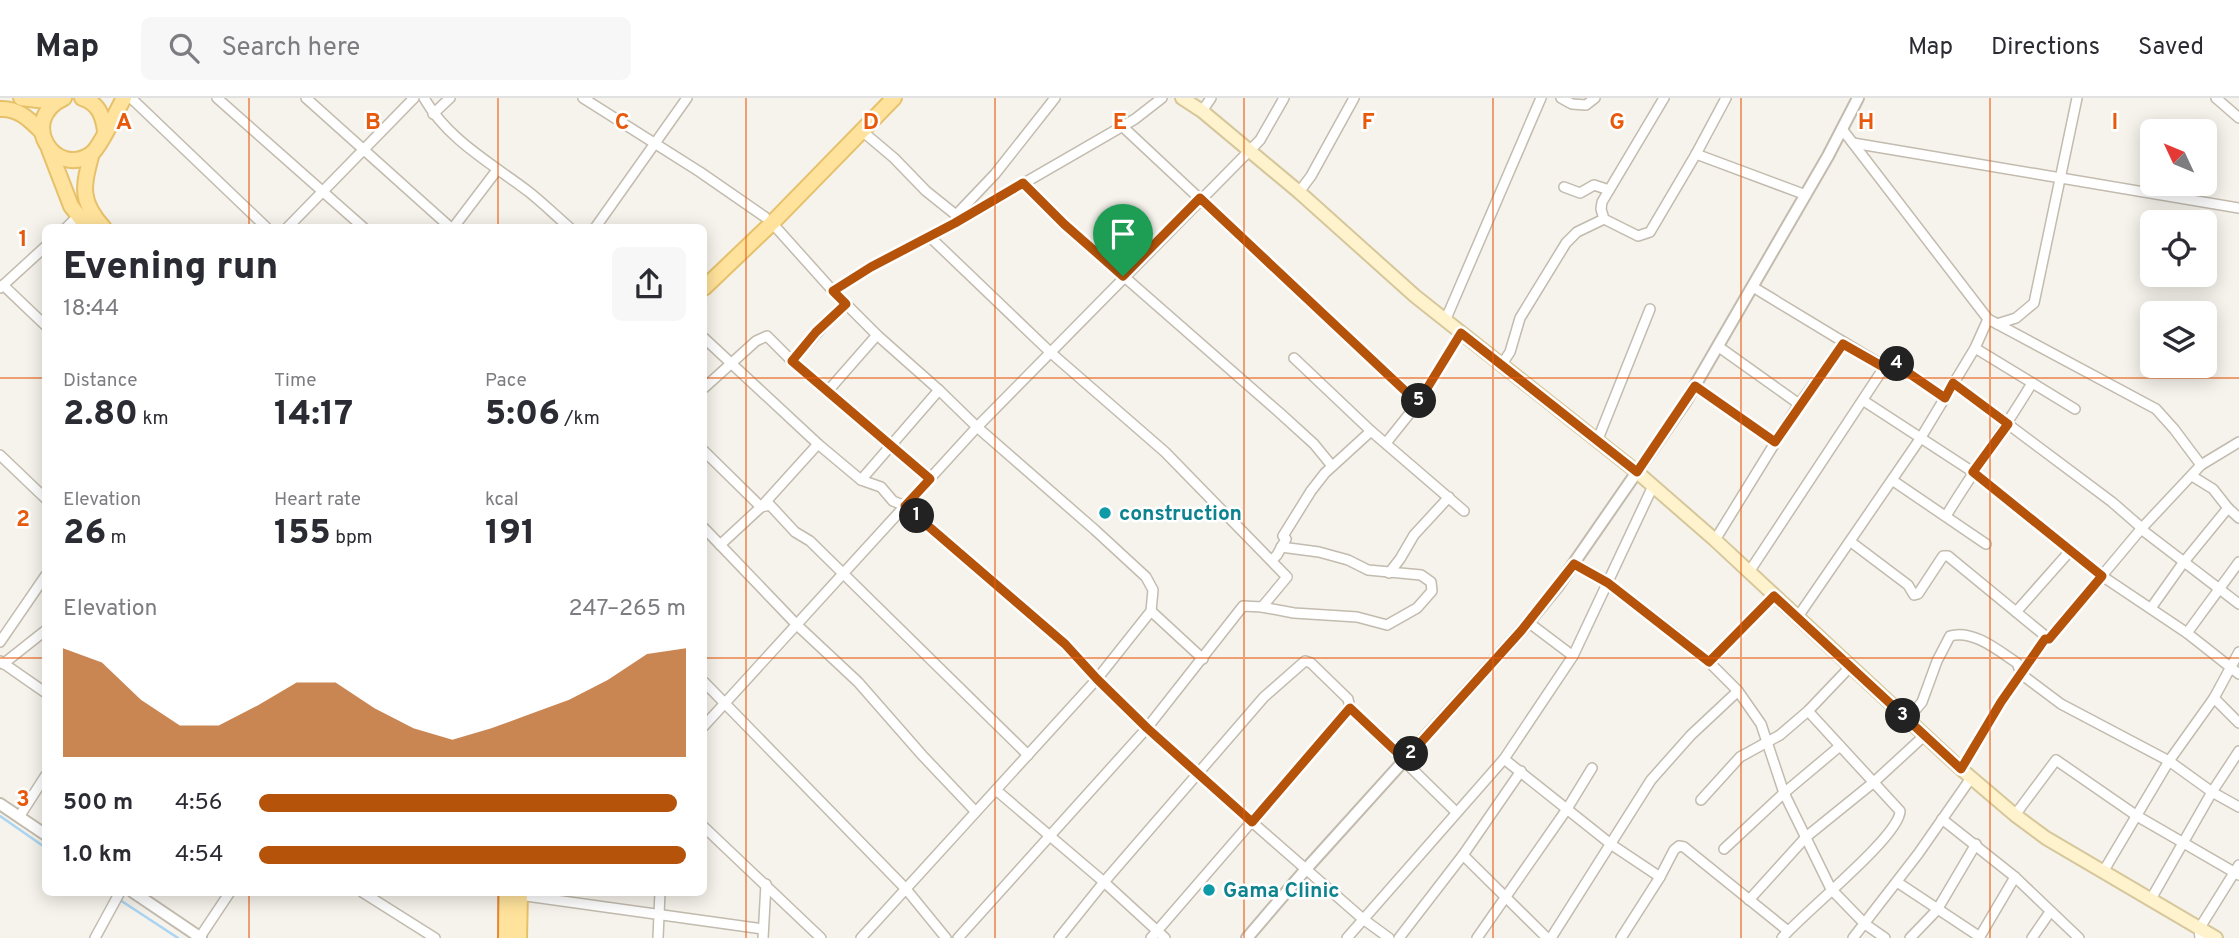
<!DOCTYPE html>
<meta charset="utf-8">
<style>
:root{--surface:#fff;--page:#f7f7f7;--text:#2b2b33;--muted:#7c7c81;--line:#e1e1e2;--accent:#b45309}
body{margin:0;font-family:Overpass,sans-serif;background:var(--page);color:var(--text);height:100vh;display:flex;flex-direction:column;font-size:26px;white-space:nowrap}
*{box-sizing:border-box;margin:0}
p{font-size:23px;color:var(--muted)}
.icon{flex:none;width:38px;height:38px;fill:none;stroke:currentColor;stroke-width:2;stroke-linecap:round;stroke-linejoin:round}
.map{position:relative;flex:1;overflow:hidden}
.drawer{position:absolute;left:42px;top:126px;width:665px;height:672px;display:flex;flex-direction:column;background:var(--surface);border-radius:10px;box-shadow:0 4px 18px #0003}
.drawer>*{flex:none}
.needle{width:46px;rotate:314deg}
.tools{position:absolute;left:2140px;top:21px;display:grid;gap:14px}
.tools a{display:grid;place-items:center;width:77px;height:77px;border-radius:10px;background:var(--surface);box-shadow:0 4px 18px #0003;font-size:35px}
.pin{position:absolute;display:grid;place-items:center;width:60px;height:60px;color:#fff;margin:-72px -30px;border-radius:50% 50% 50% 0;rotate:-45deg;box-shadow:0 0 7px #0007}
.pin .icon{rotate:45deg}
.km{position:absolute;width:35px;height:35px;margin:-18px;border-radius:50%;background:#222;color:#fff;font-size:19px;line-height:35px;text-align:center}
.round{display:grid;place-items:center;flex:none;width:74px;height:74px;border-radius:10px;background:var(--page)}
.head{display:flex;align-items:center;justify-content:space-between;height:119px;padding:0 21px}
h1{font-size:38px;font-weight:800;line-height:52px}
.figures{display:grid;grid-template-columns:repeat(3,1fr);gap:10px;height:119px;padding:7px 21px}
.figures div{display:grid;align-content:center}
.figures b{font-size:35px;font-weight:800}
.figures small{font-size:19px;font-weight:400}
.figures p{font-size:19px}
.chart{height:196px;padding:14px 21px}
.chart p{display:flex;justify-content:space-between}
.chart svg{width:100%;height:126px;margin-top:7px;fill:var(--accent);opacity:.7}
ul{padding:0 21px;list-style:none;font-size:23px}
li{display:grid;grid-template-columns:112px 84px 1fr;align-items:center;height:52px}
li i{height:18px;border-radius:9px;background:var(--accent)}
header{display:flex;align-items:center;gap:42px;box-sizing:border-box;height:98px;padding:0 35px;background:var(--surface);border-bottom:2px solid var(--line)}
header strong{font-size:33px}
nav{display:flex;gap:38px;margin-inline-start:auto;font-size:24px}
.search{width:490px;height:63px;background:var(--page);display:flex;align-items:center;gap:18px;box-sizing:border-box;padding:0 24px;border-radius:10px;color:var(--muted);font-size:26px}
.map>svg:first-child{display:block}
</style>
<header>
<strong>Map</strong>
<div class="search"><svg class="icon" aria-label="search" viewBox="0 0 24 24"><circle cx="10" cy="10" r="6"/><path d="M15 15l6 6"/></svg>Search here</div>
<nav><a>Map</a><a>Directions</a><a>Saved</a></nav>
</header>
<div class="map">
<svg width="2239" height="840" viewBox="0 0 2239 840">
<rect width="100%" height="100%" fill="#f6f3ec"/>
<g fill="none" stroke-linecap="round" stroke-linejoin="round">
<g stroke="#a9d4f2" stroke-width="2.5">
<polyline points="0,718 46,750"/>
<polyline points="120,802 178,840"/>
</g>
<defs>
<g id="minor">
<polyline points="131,0 267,130"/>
<polyline points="217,0 364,130"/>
<polyline points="306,0 451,130"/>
<path d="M424,0C448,42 491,65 529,94C543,105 556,118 570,130"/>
<polyline points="583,0 700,74 765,119"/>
<polyline points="1561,0 1572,6 1586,7 1595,0"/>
<polyline points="1664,0 1602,104 1601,111 1604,121 1638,138 1650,134 1696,56 1726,0"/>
<polyline points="2216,0 2239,20"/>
<polyline points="1202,13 1211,0"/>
<polyline points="433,16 450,0"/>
<polyline points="1122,28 1418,305"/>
<polyline points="1842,31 1988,221 2156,311 2174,331 2201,367 2141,431 2049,541 2045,542 2001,604 1961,671"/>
<polyline points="862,33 894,60 926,93 956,117"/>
<polyline points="1853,45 2239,110"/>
<polyline points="1696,56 1806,97"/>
<polyline points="1023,85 1064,126 1281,316 1314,346 1332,368"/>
<polyline points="1564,89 1580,95 1594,87 1609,92"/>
<polyline points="1299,94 1311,78 1354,0"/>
<polyline points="772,125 833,193 877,237 939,292 977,329 1095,432 1146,479 1153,492 1151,513 1097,581 861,840"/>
<polyline points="955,125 956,117 995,76 1055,0"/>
<polyline points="66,130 78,118"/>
<polyline points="287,130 414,0"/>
<polyline points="453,130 497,72"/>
<polyline points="595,130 687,0"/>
<polyline points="930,139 1050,254 1165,354 1287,479 1262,509"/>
<polyline points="3,187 46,228"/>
<polyline points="1753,189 1885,269"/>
<polyline points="0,190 46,148"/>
<polyline points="833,193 871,169 955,125 1135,21 1162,0"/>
<polyline points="1445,223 1541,0"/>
<polyline points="1997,226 2016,220 2034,205 2077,0"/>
<polyline points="704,240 818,346 861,382 881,389 893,403 905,408 1065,546 1097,581 1147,630 1252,724 1363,821 1389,840"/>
<polyline points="1719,249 1799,306"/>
<polyline points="1975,250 2075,311"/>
<polyline points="1294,260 1371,333 1464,413"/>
<path d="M792,263C810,244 826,223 846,206"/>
<polyline points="1502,266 1510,254 1520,220 1566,145 1577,134 1604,121"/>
<polyline points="1953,285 2112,404 2143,431"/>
<polyline points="1695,288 1775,344"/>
<polyline points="704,290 756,243 767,238 792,263 930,381"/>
<polyline points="827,294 877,237"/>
<polyline points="1864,303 1973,374 2102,478 2187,535 2239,576"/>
<polyline points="1598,341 1650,211"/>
<polyline points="1386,345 1418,305 1461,235"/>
<polyline points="704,353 761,409 770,407 795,434 810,443 1028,657"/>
<polyline points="0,357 46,401"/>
<polyline points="2201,367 2239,344"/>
<polyline points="2192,378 2213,391 2228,410 2239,420"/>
<polyline points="861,382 939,292"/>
<polyline points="1892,382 1986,446"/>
<path d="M1946,418C1973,373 2005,331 2032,285"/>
<polyline points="704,430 797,527 858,584 922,657 975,713"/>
<polyline points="2141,431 2239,506"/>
<polyline points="1715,442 1799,306 1843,246"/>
<polyline points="1851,444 1908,487 1914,497 1918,496 1943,458 1948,458 2049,541"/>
<polyline points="720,447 761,409 818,346"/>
<polyline points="1272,462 1277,457 1286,441 1283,438 1311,393 1325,375 1371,333"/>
<polyline points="1574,465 1608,485 1679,539 1709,564 1738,593 1761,626 1784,695 1831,791 1865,826 1885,840"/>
<polyline points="1749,474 1887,265 1894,265 1945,300"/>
<polyline points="1389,475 1400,461 1414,437 1449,399"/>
<polyline points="2151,510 2183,465 2228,410"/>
<polyline points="1151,513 1203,561"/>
<polyline points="2016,514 2070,453"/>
<polyline points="1797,520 1920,341 1975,250 1988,221"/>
<polyline points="1528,524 1573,558"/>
<polyline points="2187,535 2239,464"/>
<polyline points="0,544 46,477"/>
<polyline points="0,563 46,595"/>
<polyline points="1709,564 1774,498"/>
<polyline points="3,566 46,532"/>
<polyline points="704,584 906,791 946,840"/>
<polyline points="2214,600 2239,625"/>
<path d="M1907,622L1922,604L1937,563L1950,538C1973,531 1999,553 2017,565L2021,576L2061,606L2169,663L2212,694L2239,709"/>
<polyline points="704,628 977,329 1260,42 1284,0"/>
<polyline points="1504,661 1612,747 1660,779"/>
<polyline points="996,692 1104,784 1165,840"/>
<polyline points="1701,702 1740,659 1780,637 1808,613 1850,569"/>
<polyline points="2015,717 2056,662 2137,718 2239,777"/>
<polyline points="19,719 46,677"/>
<polyline points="1942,721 2015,779 2079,840"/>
<polyline points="704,729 821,840"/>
<polyline points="1724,751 1784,695 1840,648"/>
<polyline points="1463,757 1547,840"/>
<polyline points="2103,774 2169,663 2214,600 2239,554"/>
<polyline points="1897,784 1980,839"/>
<polyline points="362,794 435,840"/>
<polyline points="519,797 763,831"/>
<polyline points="2151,801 2212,694 2239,653"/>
<polyline points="1749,802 1806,739 1874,684 1924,638"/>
<polyline points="200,839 230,794"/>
<polyline points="95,840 120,794"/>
<polyline points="658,840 660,794"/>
<polyline points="763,840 766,786"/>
<polyline points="958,840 1147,630 1243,508 1262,509 1294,515 1357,519 1387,527 1417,510 1432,493 1431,484 1421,477 1368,472 1348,462 1319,454 1281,449"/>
<polyline points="1059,840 1104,784 1264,599 1305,563 1311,565 1348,601 1350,610 1456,714"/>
<polyline points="1151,840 1350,610"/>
<polyline points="1347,840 1504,661 1573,558 1653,388"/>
<polyline points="1399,840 1463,757 1521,673"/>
<polyline points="1477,840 1567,711 1592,670"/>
<polyline points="1551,840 1651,682 1691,637 1738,593"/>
<polyline points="1621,840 1660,779 1674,752 1679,748 1684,749 1788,833"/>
<path d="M1782,840C1803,815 1900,738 1900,713L1808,613"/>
<polyline points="1853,840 1918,756 1971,680"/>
<polyline points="1910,840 1937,812 1976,746"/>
<polyline points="1979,840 2015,779"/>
<polyline points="2032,840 2050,814"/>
<polyline points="2200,840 2199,831 2239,767"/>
</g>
<g id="tertiary">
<polyline points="0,706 46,737"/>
<polyline points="133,794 201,840"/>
<polyline points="1247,840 1306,771 1521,533 1558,488 1686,303 1828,58 1858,0"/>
</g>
<polyline id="secondary" points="1182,0 1202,13 1299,94 1415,198 1637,374 1715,442 1961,671 2015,717 2046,740 2216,840"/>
<g id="primary">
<polyline points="21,0 55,4"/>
<path d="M64,0C17,22 55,81 91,56C100,50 117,12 124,0"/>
<path d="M82,0C98,5 103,17 105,33"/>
<path d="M0,11C18,10 29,21 41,33"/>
<polyline points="49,51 71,108 88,130"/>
<path d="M92,55C83,88 79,103 104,130"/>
<polyline points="704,190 772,125 894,0"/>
<polyline points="506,840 507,794"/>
<polyline points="519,840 520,794"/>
</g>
</defs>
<use href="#minor" stroke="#c2bbae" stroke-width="12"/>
<use href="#tertiary" stroke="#c2bbae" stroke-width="14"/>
<use href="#secondary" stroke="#d6c79b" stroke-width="16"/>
<use href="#primary" stroke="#e6c16a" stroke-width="18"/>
<use href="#minor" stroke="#fff" stroke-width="9"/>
<use href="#tertiary" stroke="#fff" stroke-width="10"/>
<use href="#secondary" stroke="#fff3cd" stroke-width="12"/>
<use href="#primary" stroke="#ffe39c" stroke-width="14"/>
</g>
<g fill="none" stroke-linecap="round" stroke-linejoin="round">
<defs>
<polygon id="route" points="1023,85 1064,126 1123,178 1200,100 1418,305 1461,235 1637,374 1695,288 1775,344 1843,246 1885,270 1890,263 1894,265 1945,300 1953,285 2008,326 1973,374 2102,478 2049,541 2045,541 2001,604 1961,671 1774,498 1709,564 1608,485 1574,466 1521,533 1405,662 1350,610 1252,724 1147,630 1097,581 1065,546 905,408 930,381 792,263 816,234 846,206 833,193 871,169 955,125"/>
</defs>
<use href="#route" stroke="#fff" stroke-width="14"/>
<use href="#route" stroke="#b45309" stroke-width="9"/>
</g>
<path fill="none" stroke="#e8590c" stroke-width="2" stroke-opacity="0.55" d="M249,0V130M498,0V130M746,0V840M995,0V840M1244,0V840M1493,0V840M1741,0V840M1990,0V840M0,280H46M704,280H2239M0,560H46M704,560H2239M249,794V840M498,794V840"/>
<g fill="#0f9aa8" stroke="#fff" stroke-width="2.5">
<circle cx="1105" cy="415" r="7"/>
<circle cx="1209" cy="792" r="7"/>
</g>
<g text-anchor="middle" stroke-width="5" stroke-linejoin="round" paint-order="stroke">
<g font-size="21" font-weight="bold" fill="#0d838f" stroke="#fff" text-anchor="start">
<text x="1119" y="422">construction</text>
<text x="1223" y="799">Gama Clinic</text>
</g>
</g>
<g font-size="23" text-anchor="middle" font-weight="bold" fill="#e8590c" stroke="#fff" stroke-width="5" stroke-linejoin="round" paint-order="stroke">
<text x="124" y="31">A</text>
<text x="373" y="31">B</text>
<text x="622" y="31">C</text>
<text x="871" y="31">D</text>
<text x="1120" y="31">E</text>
<text x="1368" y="31">F</text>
<text x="1617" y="31">G</text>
<text x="1866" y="31">H</text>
<text x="2115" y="31">I</text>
<text x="23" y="148">1</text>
<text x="23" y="428">2</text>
<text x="23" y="708">3</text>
</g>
</svg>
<div class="tools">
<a><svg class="needle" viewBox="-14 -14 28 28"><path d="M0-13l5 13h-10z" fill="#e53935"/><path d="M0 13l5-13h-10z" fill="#7c7c81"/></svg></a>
<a><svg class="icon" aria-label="locate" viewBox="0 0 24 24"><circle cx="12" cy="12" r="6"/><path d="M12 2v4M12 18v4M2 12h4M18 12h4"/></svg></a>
<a><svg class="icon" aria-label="layers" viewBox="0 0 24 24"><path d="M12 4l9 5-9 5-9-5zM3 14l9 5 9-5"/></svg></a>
</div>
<div class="pin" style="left:1123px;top:178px;background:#1e9e55"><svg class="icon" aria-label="arrive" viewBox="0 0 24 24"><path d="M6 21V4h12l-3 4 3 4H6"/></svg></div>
<b class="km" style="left:917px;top:418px">1</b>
<b class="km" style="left:1411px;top:656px">2</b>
<b class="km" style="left:1903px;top:618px">3</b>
<b class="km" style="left:1897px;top:266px">4</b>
<b class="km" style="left:1419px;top:303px">5</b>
<section class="drawer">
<div class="head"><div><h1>Evening run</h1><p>18:44</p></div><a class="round"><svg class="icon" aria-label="share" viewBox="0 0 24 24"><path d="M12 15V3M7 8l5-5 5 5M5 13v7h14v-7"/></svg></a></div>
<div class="figures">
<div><p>Distance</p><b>2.80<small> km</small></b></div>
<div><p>Time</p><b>14:17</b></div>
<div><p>Pace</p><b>5:06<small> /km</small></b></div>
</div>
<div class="figures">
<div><p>Elevation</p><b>26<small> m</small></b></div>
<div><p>Heart rate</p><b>155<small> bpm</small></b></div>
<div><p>kcal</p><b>191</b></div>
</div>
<div class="chart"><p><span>Elevation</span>247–265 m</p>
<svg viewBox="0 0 160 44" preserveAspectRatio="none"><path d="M0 44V6L10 11L20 24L30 33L40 33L50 26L60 18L70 18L80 27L90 34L100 38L110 34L120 29L130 24L140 17L150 8L160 6V44z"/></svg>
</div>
<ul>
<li><b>500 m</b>4:56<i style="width:98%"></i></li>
<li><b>1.0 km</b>4:54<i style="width:100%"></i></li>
</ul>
</section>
</div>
